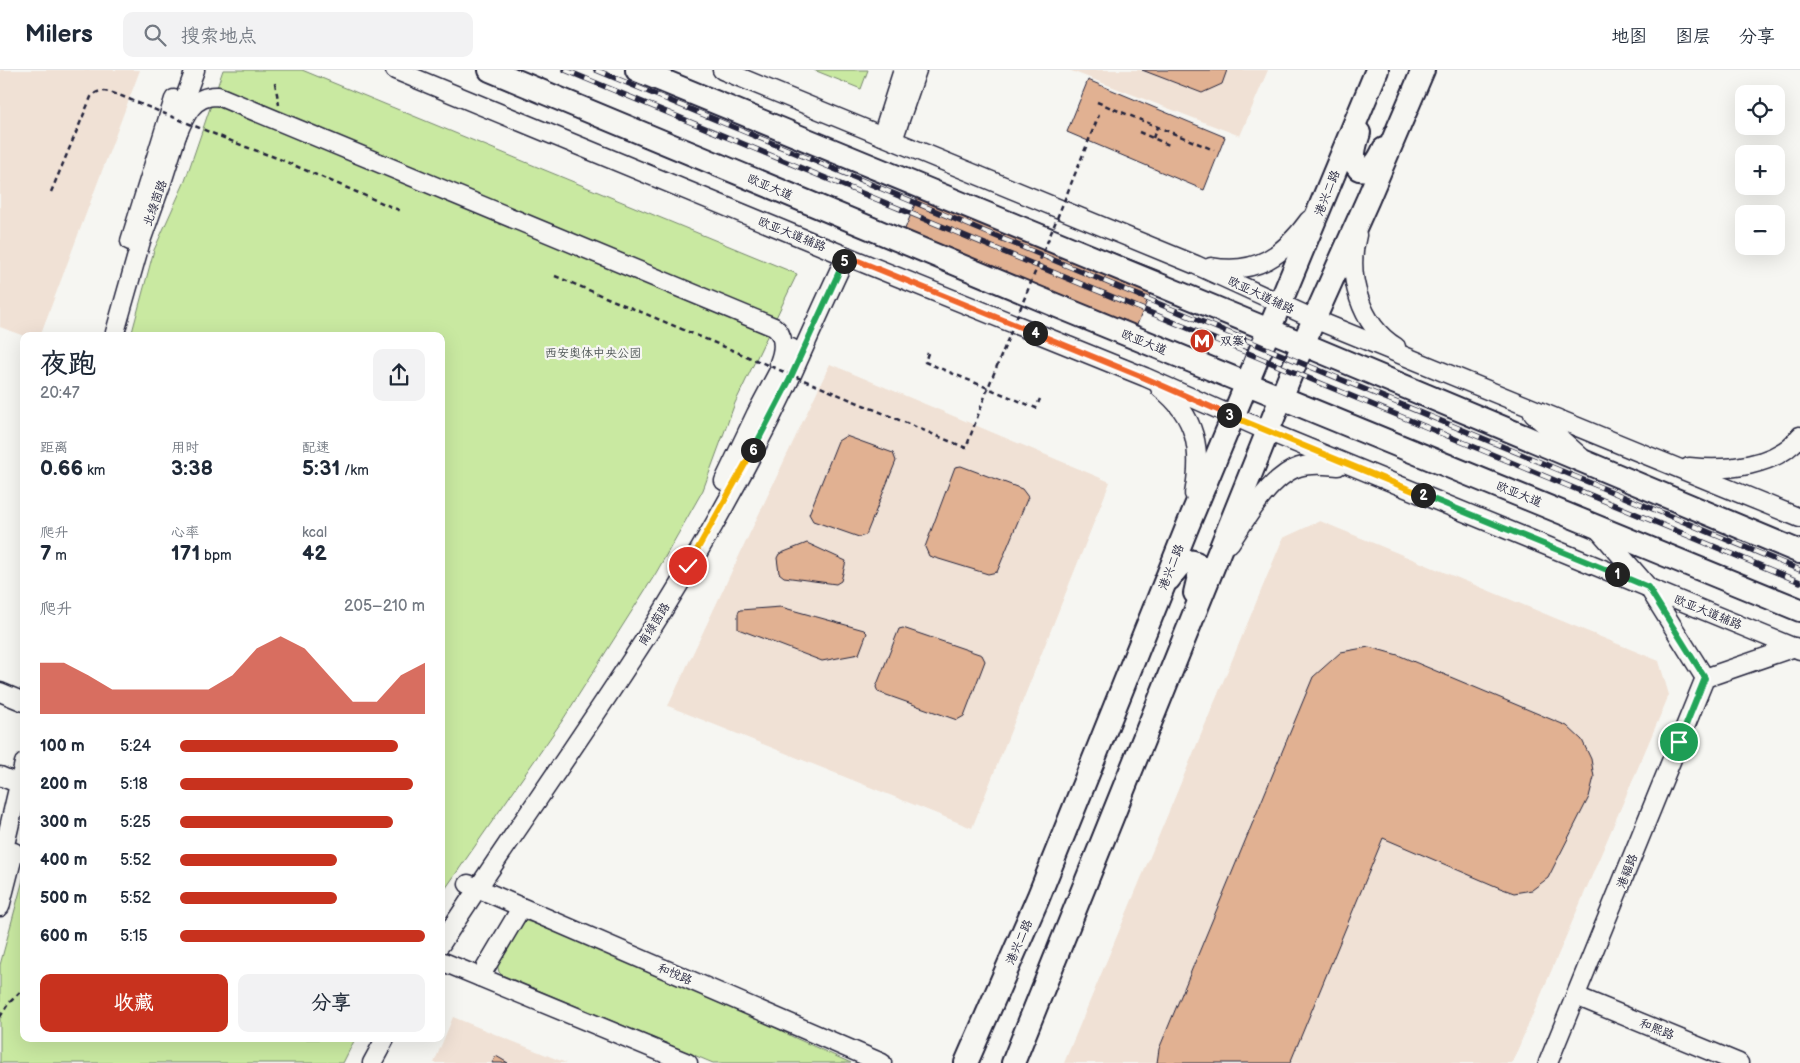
<!DOCTYPE html>
<html lang="zh">
<meta charset="utf-8">
<style>
:root{--surface:#fff;--page:#f2f2f3;--text:#1f2937;--muted:#747a83;--line:#e0e1e3;--accent:#c8321e}
body{margin:0;font-family:"Balsamiq Sans","LXGW WenKai TC",sans-serif;background:var(--page);color:var(--text);height:100vh;display:flex;flex-direction:column;font-size:19px;white-space:nowrap}
*{box-sizing:border-box;margin:0}
p{font-size:16px;color:var(--muted)}
.icon{flex:none;width:28px;height:28px;fill:none;stroke:currentColor;stroke-width:2;stroke-linecap:round;stroke-linejoin:round}
.map{position:relative;flex:1;overflow:hidden}
.sheet{position:absolute;left:20px;top:262px;width:425px;height:710px;display:flex;flex-direction:column;background:var(--surface);border-radius:10px;box-shadow:0 5px 20px #0002}
.sheet>*{flex:none}
.fabs{position:absolute;left:1735px;top:15px;display:grid;gap:10px}
.fabs a{display:grid;place-items:center;width:50px;height:50px;border-radius:10px;background:var(--surface);box-shadow:0 5px 20px #0002;font-size:25px}
.pin{position:absolute;display:grid;place-items:center;width:42px;height:42px;color:#fff;margin:-21px;border:2px solid #fff;border-radius:50%;box-shadow:0 1px 5px #0007}
.km{position:absolute;width:25px;height:25px;margin:-12px;border-radius:50%;background:#222;color:#fff;font-size:14px;line-height:25px;text-align:center}
.round{display:grid;place-items:center;flex:none;width:52px;height:52px;border-radius:10px;background:var(--page)}
.overview{display:flex;align-items:center;justify-content:space-between;height:85px;padding:0 20px}
h1{font-size:28px;font-weight:600;line-height:38px}
.metrics{display:grid;grid-template-columns:repeat(3,1fr);gap:8px;height:85px;padding:5px 20px}
.metrics div{display:grid;align-content:center}
.metrics b{font-size:21px;font-weight:600}
.metrics small{font-size:14px;font-weight:400}
.metrics p{font-size:14px}
.chart{height:140px;padding:10px 20px}
.chart p{display:flex;justify-content:space-between}
.chart svg{width:100%;height:90px;margin-top:5px;fill:var(--accent);opacity:.7}
.primary-button{display:flex;gap:10px;margin-top:auto;padding:10px 20px}
.primary-button a{flex:1;height:58px;border-radius:10px;background:var(--accent);color:#fff;font-size:20px;font-weight:600;line-height:58px;text-align:center}
.primary-button a+a{background:var(--page);color:var(--text)}
ul{padding:0 20px;list-style:none;font-size:16px}
li{display:grid;grid-template-columns:80px 60px 1fr;align-items:center;height:38px}
li i{height:12px;border-radius:6px;background:var(--accent)}
header{display:flex;align-items:center;gap:30px;box-sizing:border-box;height:70px;padding:0 25px;background:var(--surface);border-bottom:1px solid var(--line)}
header strong{font-size:24px}
nav{display:flex;gap:28px;margin-inline-start:auto;font-size:18px}
.search{width:350px;height:45px;background:var(--page);display:flex;align-items:center;gap:12px;box-sizing:border-box;padding:0 18px;border-radius:10px;color:var(--muted);font-size:19px}
.map>svg:first-child{display:block}
</style>
<header>
<strong>Milers</strong>
<div class="search"><svg class="icon" aria-label="search" viewBox="0 0 24 24"><circle cx="10" cy="10" r="6"/><path d="M15 15l6 6"/></svg>搜索地点</div>
<nav><a>地图</a><a>图层</a><a>分享</a></nav>
</header>
<div class="map">
<svg width="1800" height="993" viewBox="0 0 1800 993">
<rect width="100%" height="100%" fill="#f6f6f2"/>
<filter id="ink" filterUnits="userSpaceOnUse"><feTurbulence type="fractalNoise" baseFrequency=".02" numOctaves="2"/><feDisplacementMap in="SourceGraphic" scale="10" xChannelSelector="R" yChannelSelector="G"/><feConvolveMatrix kernelMatrix="1 2 1 2 8 2 1 2 1" color-interpolation-filters="sRGB"/></filter>
<g filter="url(#ink)">
<g fill="#f0e1d5">
<polygon points="0,0 140,0 40,266 24,266 0,257"/>
<polygon points="1069,0 1268,0 1240,66"/>
<polygon points="830,294 1110,412 972,758 668,636"/>
<polygon points="1320,451 1659,591 1669,625 1512,993 1064,993 1283,468"/>
<polygon points="453,947 566,993 434,993"/>
</g>
<g fill="#c9e9a1" stroke="#76866e">
<polygon points="223,0 302,0 797,204 735,333 703,420 656,503 562,651 441,825 441,266 131,266 154,180 185,111"/>
<polygon points="814,0 868,0 861,19"/>
<polygon points="24,806 24,969 355,969 343,993 0,993 0,895"/>
<polygon points="526,851 533,853 745,941 793,967 851,993 713,993 502,905 499,902 497,894 520,855"/>
</g>
<g fill="#e1b192" stroke="#22223b">
<polygon points="1142,0 1227,0 1222,14 1202,23"/>
<polygon points="1088,10 1225,67 1204,120 1067,62"/>
<polygon points="925,109 1160,201 1133,264 901,169"/>
<polygon points="846,366 893,383 896,391 866,465 859,467 813,451 809,444 838,371"/>
<polygon points="961,396 1022,419 1028,427 997,502 988,504 929,486 925,477 955,397"/>
<polygon points="807,473 846,491 841,511 836,514 784,507 779,503 777,488 779,484"/>
<polygon points="781,537 864,560 867,563 859,584 822,591 738,559 738,543 740,540"/>
<polygon points="903,558 982,585 985,591 964,646 957,650 878,622 876,617 899,559"/>
<polygon points="1369,577 1398,585 1567,656 1582,670 1591,689 1594,707 1589,727 1548,808 1532,820 1514,823 1500,818 1383,768 1290,993 1157,993 1159,979 1313,607 1341,582"/>
<polygon points="496,986 508,993 492,993"/>
</g>
<g fill="none" stroke-linecap="round" stroke-linejoin="round">
<defs>
<g id="minor">
<polyline points="395,0 846,186 1145,307 1267,361 1800,580"/>
<polyline points="722,0 1196,195 1314,249 1800,448"/>
<path d="M177,65C185,45 193,25 218,26L774,257C785,265 784,280 779,293"/>
<polyline points="882,66 903,0"/>
<polyline points="893,70 917,0"/>
<path d="M1357,165C1346,205 1360,255 1396,277"/>
<polyline points="130,171 174,29"/>
<path d="M1211,197C1256,205 1283,186 1309,150"/>
<polyline points="114,266 141,171 162,112 177,65 180,41 195,0"/>
<path d="M1160,318C1197,346 1202,381 1194,424"/>
<polyline points="1533,344 1581,387"/>
<path d="M1689,397C1725,401 1777,397 1800,366"/>
<polyline points="724,411 756,344 791,278"/>
<polyline points="1596,457 1648,517 1705,608"/>
<path d="M1230,473C1246,449 1270,406 1299,397C1312,393 1325,395 1338,396"/>
<polyline points="0,622 24,632"/>
<polyline points="0,706 24,716"/>
<polyline points="0,796 24,693"/>
<polyline points="468,814 882,993"/>
<polyline points="0,837 14,782"/>
<path d="M441,874C514,761 593,653 664,539C709,466 752,389 789,311C808,269 826,228 846,186"/>
<polyline points="441,891 688,993"/>
<polyline points="480,907 521,838"/>
<polyline points="1576,926 1739,993"/>
<polyline points="372,993 385,969"/>
<polyline points="1548,993 1705,608 1795,577"/>
</g>
<g id="major">
<polyline points="490,0 1055,235 1800,540"/>
<polyline points="637,0 1303,274 1800,482"/>
<path d="M1359,63C1355,75 1350,89 1359,99C1373,102 1379,90 1384,79"/>
<path d="M1169,509C1176,499 1183,487 1196,493L1200,502L1195,523"/>
<polyline points="966,993 1038,828 1188,455 1377,0"/>
<polyline points="1013,993 1303,274 1368,129 1423,0"/>
</g>
</defs>
<use href="#minor" stroke="#22223b" stroke-width="21"/>
<use href="#major" stroke="#22223b" stroke-width="26"/>
<g stroke="#22223b" stroke-width="2.5" stroke-dasharray="5 4" stroke-linecap="butt">
<polyline points="275,13 279,35"/>
<polyline points="1097,32 1214,80"/>
<polyline points="1139,62 1169,75"/>
<polyline points="1153,68 1157,57"/>
<polyline points="928,283 925,292 1036,338 1040,329"/>
<polyline points="0,947 8,934 24,918"/>
</g>
<use href="#minor" stroke="#f6f6f2" stroke-width="18"/>
<use href="#major" stroke="#f6f6f2" stroke-width="22"/>
<defs>
<g id="rail">
<polyline points="565,0 1800,512"/>
<polyline points="596,0 1800,500"/>
</g>
</defs>
<use href="#rail" stroke="#22223b" stroke-width="5.5"/>
<use href="#rail" stroke="#f6f6f2" stroke-width="4" stroke-dasharray="11" stroke-linecap="butt"/>
<g stroke="#22223b" stroke-width="2.5" stroke-dasharray="5 4" stroke-linecap="butt">
<path d="M51,122L91,27C99,17 109,22 119,25L246,77L277,88L401,141"/>
<polyline points="555,206 966,378 988,318 1099,45"/>
</g>
</g>
</g>
<g fill="none" stroke-linecap="round" stroke-linejoin="round" filter="url(#ink)">
<defs>
<polyline id="split-1" points="1617,504 1648,517 1705,608 1679,672"/>
<polyline id="split-2" points="1423,425 1617,504"/>
<polyline id="split-3" points="1229,345 1423,425"/>
<polyline id="split-4" points="1035,263 1145,308 1229,345"/>
<polyline id="split-5" points="844,191 846,186 1035,263"/>
<polyline id="split-6" points="753,380 789,311 844,191"/>
<polyline id="split-7" points="688,496 753,380"/>
</defs>
<use href="#split-1" stroke="#fff" stroke-width="10"/>
<use href="#split-2" stroke="#fff" stroke-width="10"/>
<use href="#split-3" stroke="#fff" stroke-width="10"/>
<use href="#split-4" stroke="#fff" stroke-width="10"/>
<use href="#split-5" stroke="#fff" stroke-width="10"/>
<use href="#split-6" stroke="#fff" stroke-width="10"/>
<use href="#split-7" stroke="#fff" stroke-width="10"/>
<use href="#split-1" stroke="#22a559" stroke-width="6"/>
<use href="#split-2" stroke="#22a559" stroke-width="6"/>
<use href="#split-3" stroke="#f5b400" stroke-width="6"/>
<use href="#split-4" stroke="#f0652b" stroke-width="6"/>
<use href="#split-5" stroke="#f0652b" stroke-width="6"/>
<use href="#split-6" stroke="#22a559" stroke-width="6"/>
<use href="#split-7" stroke="#f5b400" stroke-width="6"/>
</g>
<defs>
<symbol id="metro-disc" viewBox="-11 -11 22 22"><circle r="9.5" fill="#c8321e" stroke="#f6f6f2"/><path d="M-5.5 5V-5H-3L0 0L3-5H5.5V5H3V-.5L0 4L-3-.5V5Z" fill="#fff"/></symbol>
</defs>
<g fill-rule="evenodd">
<use href="#metro-disc" x="1188" y="257" width="28" height="28"/>
</g>
<g text-anchor="middle" stroke-width="4.5" stroke-linejoin="round" paint-order="stroke">
<g font-size="12" fill="#22223b" stroke="#f6f6f2">
<text transform="translate(770 117) rotate(23)" y="4">欧亚大道</text>
<text transform="translate(1327 123) rotate(-68)" y="4">港兴二路</text>
<text transform="translate(155 133) rotate(-70)" y="4">北绿茵路</text>
<text transform="translate(792 164) rotate(22)" y="4">欧亚大道辅路</text>
<text transform="translate(1261 225) rotate(25)" y="4">欧亚大道辅路</text>
<text transform="translate(1144 272) rotate(22)" y="4">欧亚大道</text>
<text transform="translate(1519 424) rotate(22)" y="4">欧亚大道</text>
<text transform="translate(1171 497) rotate(-68)" y="4">港兴二路</text>
<text transform="translate(1708 542) rotate(22)" y="4">欧亚大道辅路</text>
<text transform="translate(654 554) rotate(-58)" y="4">南绿茵路</text>
<text transform="translate(1627 801) rotate(-68)" y="4">港福路</text>
<text transform="translate(1019 872) rotate(-66)" y="4">港兴二路</text>
<text transform="translate(675 904) rotate(23)" y="4">和悦路</text>
<text transform="translate(1657 959) rotate(22)" y="4">和熙路</text>
</g>
<g font-size="12" fill="#22223b" stroke="#f6f6f2" text-anchor="start">
<text x="1220" y="275">双寨</text>
</g>
<g font-size="12" fill="#4c5454" stroke="#f6f6f2">
<text x="593" y="287">西安奥体中央公园</text>
</g>
</g>
</svg>
<div class="fabs">
<a><svg class="icon" aria-label="locate" viewBox="0 0 24 24"><circle cx="12" cy="12" r="6"/><path d="M12 2v4M12 18v4M2 12h4M18 12h4"/></svg></a>
<a>+</a>
<a>−</a>
</div>
<div class="pin" style="left:1679px;top:672px;background:#1e9e55"><svg class="icon" aria-label="arrive" viewBox="0 0 24 24"><path d="M6 21V4h12l-3 4 3 4H6"/></svg></div>
<div class="pin" style="left:688px;top:496px;background:#d93025"><svg class="icon" aria-label="check" viewBox="0 0 24 24"><path d="M5 12l5 5 9-10"/></svg></div>
<b class="km" style="left:1617px;top:504px">1</b>
<b class="km" style="left:1423px;top:425px">2</b>
<b class="km" style="left:1229px;top:345px">3</b>
<b class="km" style="left:1035px;top:263px">4</b>
<b class="km" style="left:844px;top:191px">5</b>
<b class="km" style="left:753px;top:380px">6</b>
<section class="sheet">
<div class="overview"><div><h1>夜跑</h1><p>20:47</p></div><a class="round"><svg class="icon" aria-label="share" viewBox="0 0 24 24"><path d="M12 15V3M7 8l5-5 5 5M5 13v7h14v-7"/></svg></a></div>
<div class="metrics">
<div><p>距离</p><b>0.66<small> km</small></b></div>
<div><p>用时</p><b>3:38</b></div>
<div><p>配速</p><b>5:31<small> /km</small></b></div>
</div>
<div class="metrics">
<div><p>爬升</p><b>7<small> m</small></b></div>
<div><p>心率</p><b>171<small> bpm</small></b></div>
<div><p>kcal</p><b>42</b></div>
</div>
<div class="chart"><p><span>爬升</span>205–210 m</p>
<svg viewBox="0 0 160 44" preserveAspectRatio="none"><path d="M0 44V19L10 19L20 25L30 32L40 32L50 32L60 32L70 32L80 25L90 12L100 6L110 12L120 25L130 38L140 38L150 25L160 19V44z"/></svg>
</div>
<ul>
<li><b>100 m</b>5:24<i style="width:89%"></i></li>
<li><b>200 m</b>5:18<i style="width:95%"></i></li>
<li><b>300 m</b>5:25<i style="width:87%"></i></li>
<li><b>400 m</b>5:52<i style="width:64%"></i></li>
<li><b>500 m</b>5:52<i style="width:64%"></i></li>
<li><b>600 m</b>5:15<i style="width:100%"></i></li>
</ul>
<div class="primary-button"><a>收藏</a><a>分享</a></div>
</section>
</div>
